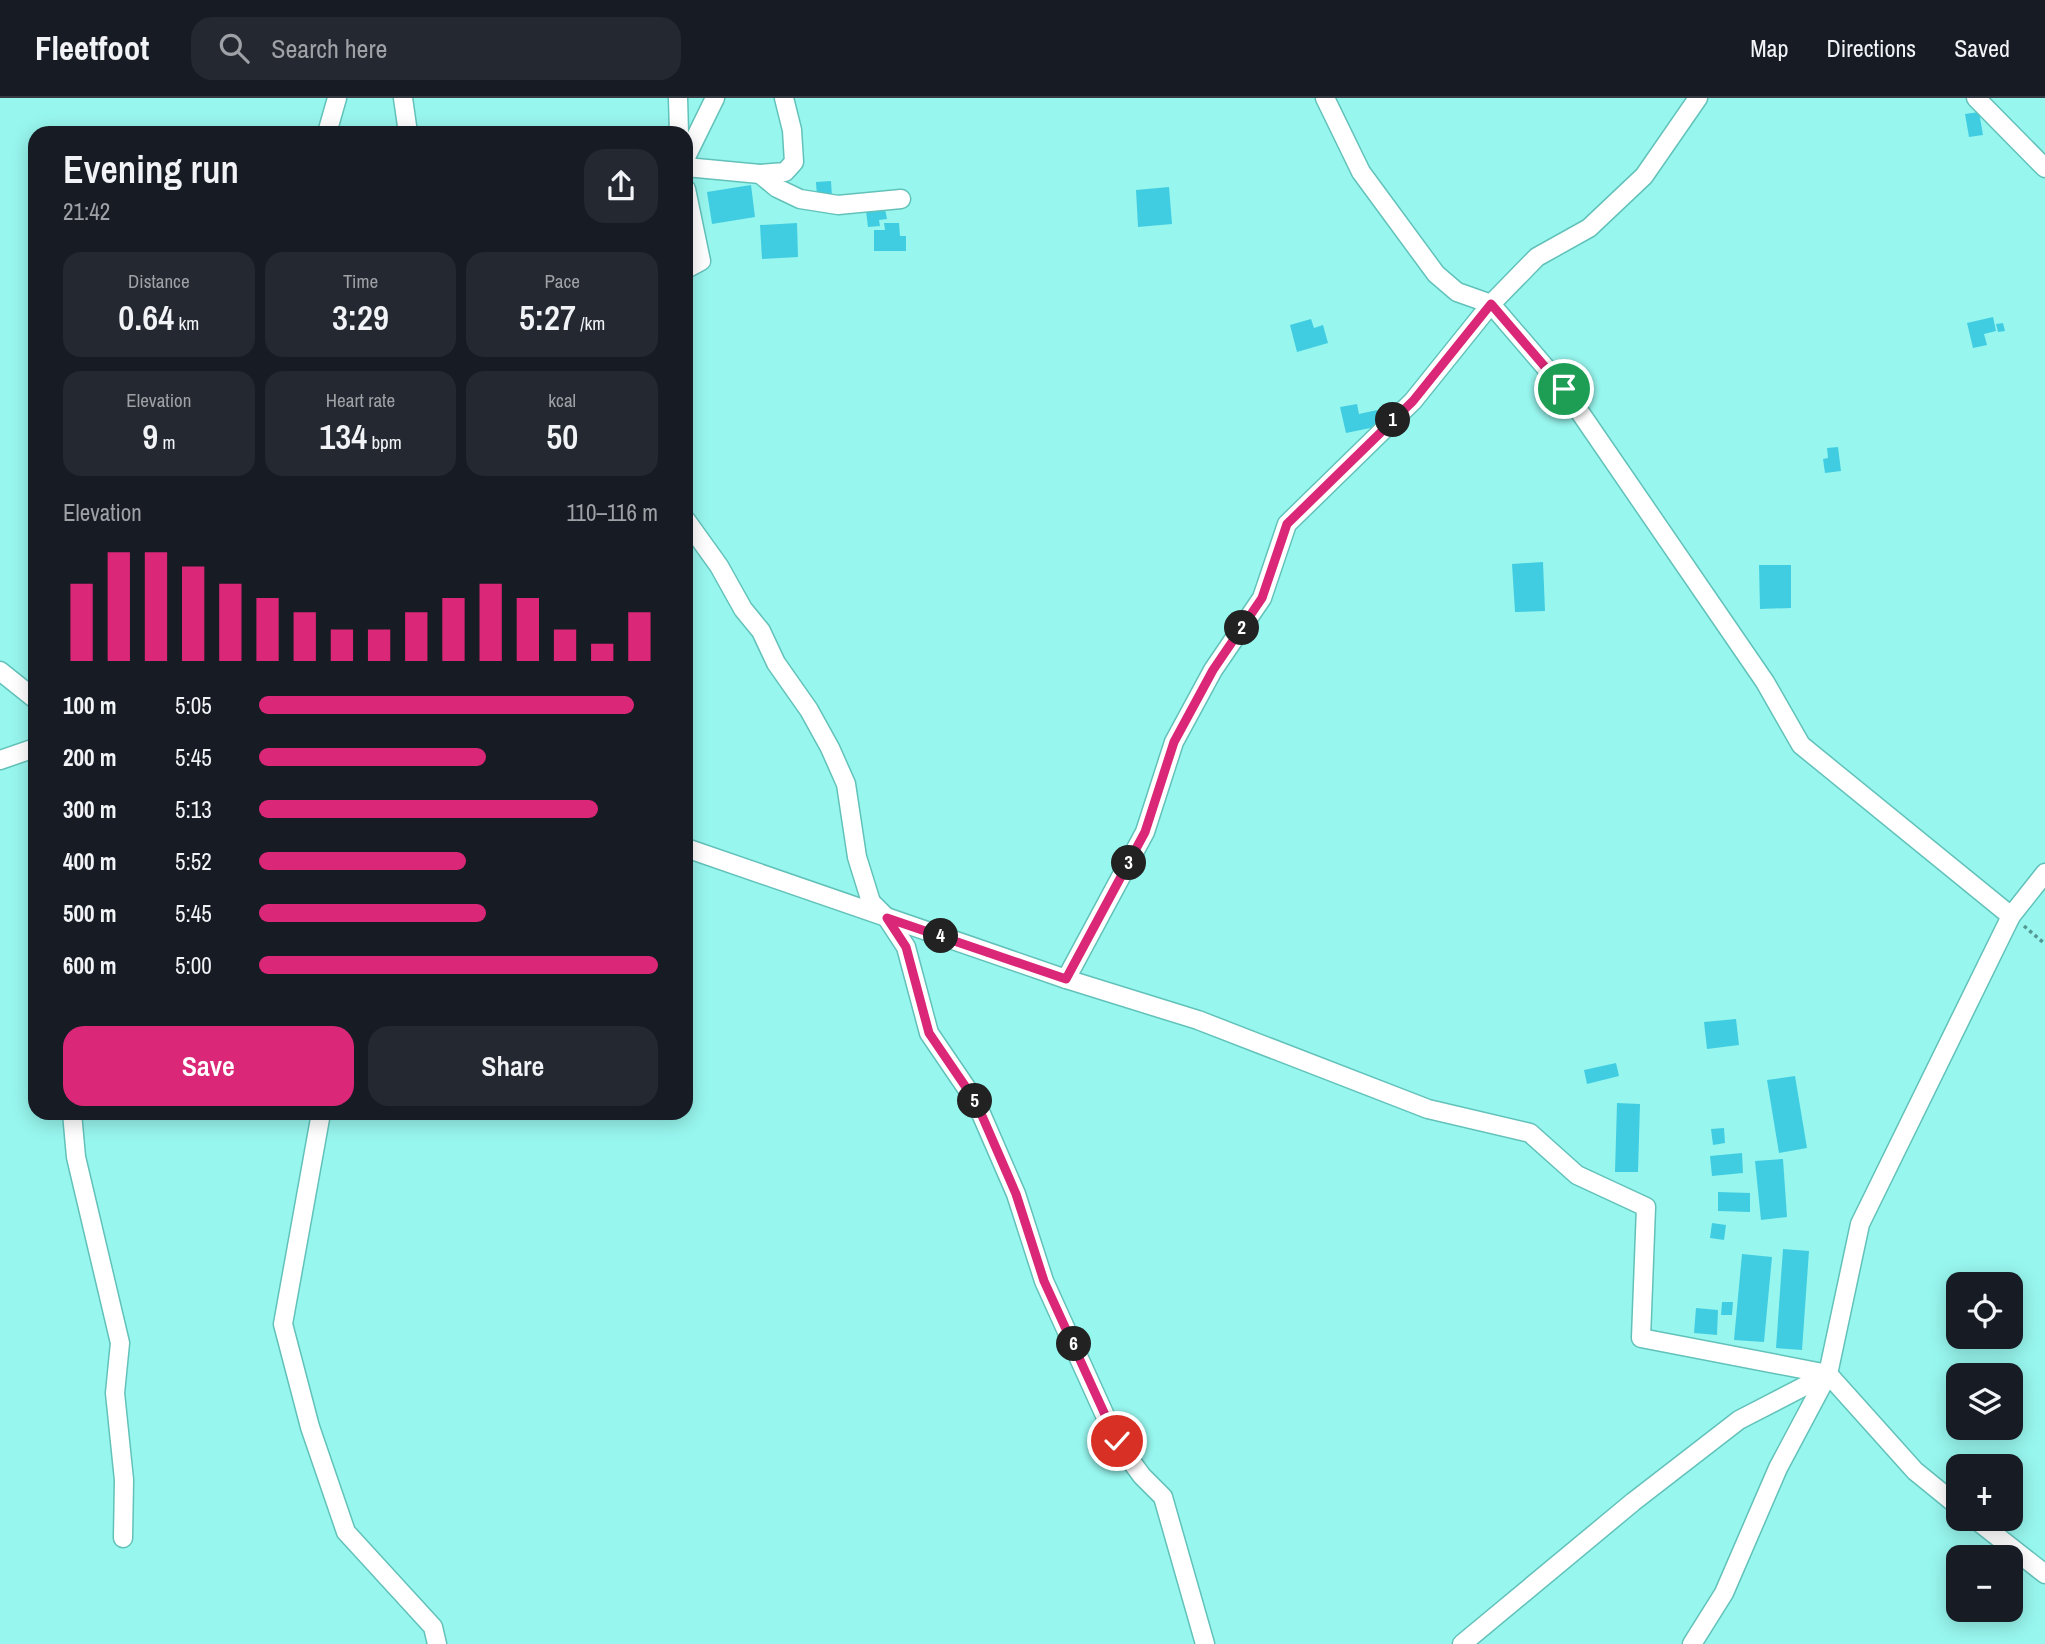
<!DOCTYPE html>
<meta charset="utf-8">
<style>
:root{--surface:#171b24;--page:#242831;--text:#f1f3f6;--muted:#9ea1a6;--line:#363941;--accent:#db2777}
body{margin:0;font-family:"Archivo Narrow",sans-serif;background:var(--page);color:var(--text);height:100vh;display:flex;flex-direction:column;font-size:26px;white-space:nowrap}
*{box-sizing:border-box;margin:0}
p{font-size:23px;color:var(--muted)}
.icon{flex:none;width:38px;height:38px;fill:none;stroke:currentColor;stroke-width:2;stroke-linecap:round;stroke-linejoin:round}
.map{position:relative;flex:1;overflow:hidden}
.side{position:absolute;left:28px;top:28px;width:665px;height:994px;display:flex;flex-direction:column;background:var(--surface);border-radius:21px;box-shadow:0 4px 18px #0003}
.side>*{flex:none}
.buttons{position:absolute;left:1946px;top:1174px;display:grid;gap:14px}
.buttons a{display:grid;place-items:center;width:77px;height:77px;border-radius:14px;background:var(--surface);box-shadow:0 4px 18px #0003;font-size:35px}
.pin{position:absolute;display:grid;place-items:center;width:60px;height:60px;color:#fff;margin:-30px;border:4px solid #fff;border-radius:50%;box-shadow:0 2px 7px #0007}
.km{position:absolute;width:35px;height:35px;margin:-18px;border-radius:50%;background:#222;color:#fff;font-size:19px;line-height:35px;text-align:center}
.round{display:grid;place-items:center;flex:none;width:74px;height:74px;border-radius:21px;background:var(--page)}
.overview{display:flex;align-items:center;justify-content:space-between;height:119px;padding:0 35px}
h1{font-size:38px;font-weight:600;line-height:52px}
.metrics{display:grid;grid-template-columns:repeat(3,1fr);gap:10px;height:119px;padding:7px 35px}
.metrics div{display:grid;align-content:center;border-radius:18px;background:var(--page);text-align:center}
.metrics b{font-size:35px;font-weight:600}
.metrics small{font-size:19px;font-weight:400}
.metrics p{font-size:19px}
.chart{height:196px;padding:14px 35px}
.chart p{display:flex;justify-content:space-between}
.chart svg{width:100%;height:126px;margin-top:7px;stroke:var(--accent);stroke-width:6}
.primary-button{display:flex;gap:14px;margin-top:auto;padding:14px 35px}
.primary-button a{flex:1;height:80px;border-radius:21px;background:var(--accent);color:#fff;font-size:28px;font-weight:600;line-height:80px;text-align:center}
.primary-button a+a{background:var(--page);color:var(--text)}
ul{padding:0 35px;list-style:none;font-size:23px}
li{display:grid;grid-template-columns:112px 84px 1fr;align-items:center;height:52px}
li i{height:18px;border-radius:9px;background:var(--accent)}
header{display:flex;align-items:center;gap:42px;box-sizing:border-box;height:98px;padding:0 35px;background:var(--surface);border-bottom:2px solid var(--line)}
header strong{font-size:33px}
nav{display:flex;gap:38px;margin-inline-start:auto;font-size:24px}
.search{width:490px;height:63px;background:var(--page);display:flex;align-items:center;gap:18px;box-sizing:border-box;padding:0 24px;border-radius:21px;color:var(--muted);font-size:26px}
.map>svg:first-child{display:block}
</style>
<header>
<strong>Fleetfoot</strong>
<div class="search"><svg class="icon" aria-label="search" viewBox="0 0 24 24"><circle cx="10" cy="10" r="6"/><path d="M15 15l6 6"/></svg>Search here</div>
<nav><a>Map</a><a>Directions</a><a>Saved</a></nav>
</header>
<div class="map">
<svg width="2045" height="1546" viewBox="0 0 2045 1546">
<rect width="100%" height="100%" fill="#97f6ee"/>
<g fill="#41cde1">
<polygon points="1979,14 1983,37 1969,39 1965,16"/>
<polygon points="831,83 832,99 817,99 816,84"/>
<polygon points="751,87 755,119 712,126 707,94"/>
<polygon points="1169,89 1172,126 1138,129 1136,92"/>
<polygon points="885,111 887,121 879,122 880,128 868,129 866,113"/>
<polygon points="797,125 798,159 762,161 760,127"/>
<polygon points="884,125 899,125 900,138 906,138 906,153 874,153 874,132 885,132"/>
<polygon points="1993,219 1996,233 1984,236 1987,247 1973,250 1967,225"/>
<polygon points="1311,221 1314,230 1323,227 1328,245 1297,254 1290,227"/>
<polygon points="2003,225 2005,233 1998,234 1996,226"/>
<polygon points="1357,306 1359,316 1377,312 1380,328 1346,335 1340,309"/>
<polygon points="1838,349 1841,373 1825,375 1823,361 1828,360 1827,350"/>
<polygon points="1543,464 1545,513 1515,514 1512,466"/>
<polygon points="1759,467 1791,467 1791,510 1760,511"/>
<polygon points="1736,921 1739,947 1707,951 1704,924"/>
<polygon points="1616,965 1619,978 1587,986 1584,972"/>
<polygon points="1795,978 1807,1050 1779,1055 1767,982"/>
<polygon points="1617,1005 1640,1006 1638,1074 1615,1074"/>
<polygon points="1724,1030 1725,1045 1713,1047 1711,1031"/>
<polygon points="1742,1055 1743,1075 1712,1078 1710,1058"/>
<polygon points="1783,1061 1787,1119 1761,1122 1755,1063"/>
<polygon points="1718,1094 1750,1095 1750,1114 1718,1113"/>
<polygon points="1712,1125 1726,1127 1724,1142 1710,1140"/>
<polygon points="1783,1151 1809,1153 1802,1252 1776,1250"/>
<polygon points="1742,1156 1772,1159 1764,1244 1734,1242"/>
<polygon points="1722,1204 1733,1204 1732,1217 1721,1217"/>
<polygon points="1696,1210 1718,1212 1717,1237 1694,1235"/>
</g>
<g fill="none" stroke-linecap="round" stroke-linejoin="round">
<defs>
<g id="street">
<polyline points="403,0 408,35"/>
<polyline points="678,0 679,35"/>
<polyline points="1325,0 1361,74 1436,176 1457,194 1491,206 1564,291 1765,584 1801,647 2011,818"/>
<polyline points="1976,0 2045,70"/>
<polyline points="327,35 337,0"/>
<polyline points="686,59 715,0"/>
<polyline points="686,69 760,76 777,90 800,101 838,107 901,101"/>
<polyline points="760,76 785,74 794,64 792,32 784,0"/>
<polyline points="686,91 701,163 686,171"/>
<polyline points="686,422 719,468 743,511 761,533 776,565 809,612 830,650 846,686 857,759 871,804 887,820 906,849 929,935 976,1004 1016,1096 1044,1183 1117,1344 1142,1378 1163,1399 1205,1546"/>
<polyline points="0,573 35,601"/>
<polyline points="0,662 35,650"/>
<polyline points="686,750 1066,881 1198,922 1428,1011 1530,1035 1577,1077 1646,1109 1641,1240 1828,1276 1915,1373 1958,1408"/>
<polyline points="1066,881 1145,734 1174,644 1213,572 1262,500 1287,426 1413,303 1491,206 1537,159 1589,130 1644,78 1698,0"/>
<polyline points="72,1015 76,1059 120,1245 115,1295 124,1382 123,1440"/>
<polyline points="321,1015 283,1226 310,1329 346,1434 433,1529 437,1546"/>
<polyline points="1975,1421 2045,1476"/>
<polyline points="1462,1546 1633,1404 1739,1322 1828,1276"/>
<polyline points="1692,1546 1724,1495 1778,1370 1828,1276 1860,1126 2011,818 2045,775"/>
</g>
</defs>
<use href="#street" stroke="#62c2ba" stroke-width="21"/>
<polyline stroke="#549893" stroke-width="3.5" stroke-dasharray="3.5 3.5" stroke-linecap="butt" points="2024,828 2045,846"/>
<use href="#street" stroke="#fff" stroke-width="18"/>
</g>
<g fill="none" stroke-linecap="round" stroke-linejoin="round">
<defs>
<polyline id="route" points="1117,1343 1044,1183 1016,1096 976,1004 929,935 906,849 887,820 1066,881 1145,734 1174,644 1213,572 1262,500 1287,426 1413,303 1491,206 1564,291"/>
</defs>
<use href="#route" stroke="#fff" stroke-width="14"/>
<use href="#route" stroke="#db2777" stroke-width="9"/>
</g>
</svg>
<div class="buttons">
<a><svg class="icon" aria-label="locate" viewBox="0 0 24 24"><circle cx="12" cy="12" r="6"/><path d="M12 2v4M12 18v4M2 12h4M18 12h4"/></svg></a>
<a><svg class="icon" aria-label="layers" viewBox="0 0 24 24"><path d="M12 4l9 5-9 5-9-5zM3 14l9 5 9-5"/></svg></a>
<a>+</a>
<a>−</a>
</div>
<div class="pin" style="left:1564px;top:291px;background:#1e9e55"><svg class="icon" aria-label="arrive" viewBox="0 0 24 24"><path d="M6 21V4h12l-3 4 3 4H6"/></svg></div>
<div class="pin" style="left:1117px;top:1343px;background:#d93025"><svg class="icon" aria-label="check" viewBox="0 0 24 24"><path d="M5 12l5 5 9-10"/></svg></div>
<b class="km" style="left:1393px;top:322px">1</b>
<b class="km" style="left:1242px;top:530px">2</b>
<b class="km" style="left:1129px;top:765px">3</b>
<b class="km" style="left:941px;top:838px">4</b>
<b class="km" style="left:975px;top:1003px">5</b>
<b class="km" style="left:1074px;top:1246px">6</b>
<section class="side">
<div class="overview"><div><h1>Evening run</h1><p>21:42</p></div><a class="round"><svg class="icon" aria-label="share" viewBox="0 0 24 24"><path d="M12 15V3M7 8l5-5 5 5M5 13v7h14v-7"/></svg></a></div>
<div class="metrics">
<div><p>Distance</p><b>0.64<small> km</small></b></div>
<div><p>Time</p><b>3:29</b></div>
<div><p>Pace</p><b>5:27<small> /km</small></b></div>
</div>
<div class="metrics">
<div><p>Elevation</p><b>9<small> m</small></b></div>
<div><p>Heart rate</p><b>134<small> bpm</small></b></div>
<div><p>kcal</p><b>50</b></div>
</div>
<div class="chart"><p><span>Elevation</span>110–116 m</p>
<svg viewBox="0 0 160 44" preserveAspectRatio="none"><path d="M5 44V17M15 44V6M25 44V6M35 44V11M45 44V17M55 44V22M65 44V27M75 44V33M85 44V33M95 44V27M105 44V22M115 44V17M125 44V22M135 44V33M145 44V38M155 44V27"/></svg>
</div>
<ul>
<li><b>100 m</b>5:05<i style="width:94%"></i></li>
<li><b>200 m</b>5:45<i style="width:57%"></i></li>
<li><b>300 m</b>5:13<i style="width:85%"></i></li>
<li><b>400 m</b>5:52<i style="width:52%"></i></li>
<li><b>500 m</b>5:45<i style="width:57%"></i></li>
<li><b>600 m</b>5:00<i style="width:100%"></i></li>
</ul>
<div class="primary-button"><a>Save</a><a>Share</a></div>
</section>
</div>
